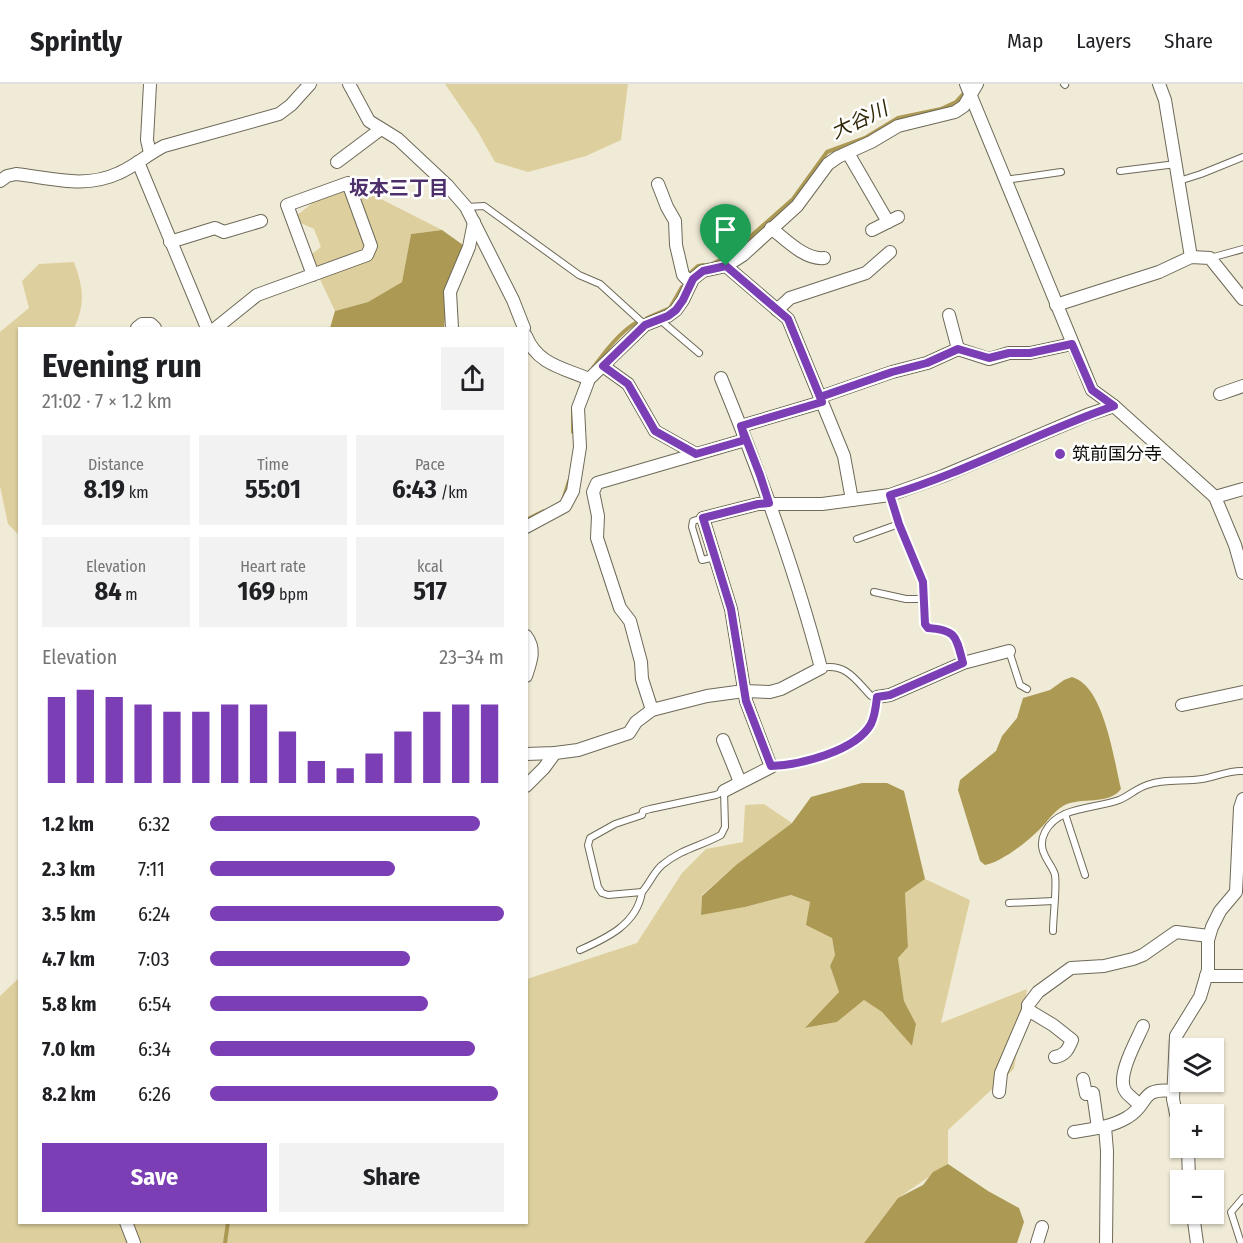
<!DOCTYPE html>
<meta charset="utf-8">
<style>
:root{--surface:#fff;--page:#f2f2f2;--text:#202124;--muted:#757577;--line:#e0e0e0;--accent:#7b3eb4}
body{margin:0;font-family:"Fira Sans Condensed","Noto Sans JP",sans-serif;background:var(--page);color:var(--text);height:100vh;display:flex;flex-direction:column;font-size:22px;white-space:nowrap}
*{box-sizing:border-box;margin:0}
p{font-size:20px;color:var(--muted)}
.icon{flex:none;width:33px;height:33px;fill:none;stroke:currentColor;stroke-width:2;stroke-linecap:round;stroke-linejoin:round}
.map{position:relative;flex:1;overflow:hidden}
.panel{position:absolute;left:18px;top:243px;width:510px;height:897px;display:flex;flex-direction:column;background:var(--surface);border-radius:0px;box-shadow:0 2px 4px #0004}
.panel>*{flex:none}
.fabs{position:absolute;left:1170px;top:954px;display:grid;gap:12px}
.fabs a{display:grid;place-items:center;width:54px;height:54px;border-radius:0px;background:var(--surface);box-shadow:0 2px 4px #0004;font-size:30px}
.pin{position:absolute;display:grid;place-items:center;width:51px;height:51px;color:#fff;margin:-62px -26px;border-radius:50% 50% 50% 0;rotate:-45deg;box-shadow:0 0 6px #0007}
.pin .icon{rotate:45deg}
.round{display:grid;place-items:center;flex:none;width:63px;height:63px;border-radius:0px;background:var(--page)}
.summary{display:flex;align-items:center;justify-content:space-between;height:102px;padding:0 24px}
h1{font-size:33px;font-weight:700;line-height:45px}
.metrics{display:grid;grid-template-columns:repeat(3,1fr);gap:9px;height:102px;padding:6px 24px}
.metrics div{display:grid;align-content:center;border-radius:0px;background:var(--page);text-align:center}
.metrics b{font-size:26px;font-weight:700}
.metrics small{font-size:16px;font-weight:400}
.metrics p{font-size:16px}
.chart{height:168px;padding:12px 24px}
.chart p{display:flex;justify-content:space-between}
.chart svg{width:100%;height:108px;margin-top:6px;stroke:var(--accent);stroke-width:6}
.primary-button{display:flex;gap:12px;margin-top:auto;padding:12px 24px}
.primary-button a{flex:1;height:69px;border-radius:0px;background:var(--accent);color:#fff;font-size:24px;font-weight:700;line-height:69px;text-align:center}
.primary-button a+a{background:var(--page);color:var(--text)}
ul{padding:0 24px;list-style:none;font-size:20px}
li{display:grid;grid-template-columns:96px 72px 1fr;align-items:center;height:45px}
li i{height:15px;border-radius:8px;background:var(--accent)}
header{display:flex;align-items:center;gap:36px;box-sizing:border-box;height:84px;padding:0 30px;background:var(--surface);border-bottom:2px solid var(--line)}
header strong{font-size:28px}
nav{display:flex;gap:33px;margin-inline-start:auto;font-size:21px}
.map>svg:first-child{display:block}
</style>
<header>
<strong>Sprintly</strong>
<nav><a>Map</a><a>Layers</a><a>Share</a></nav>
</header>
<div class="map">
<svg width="1243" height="1159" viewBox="0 0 1243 1159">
<rect width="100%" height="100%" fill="#f0ebd6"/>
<g fill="#ded09e">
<polygon points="445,0 628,0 621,56 586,72 528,88 495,78 478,48"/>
<polygon points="345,94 385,117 442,146 411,150 402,198 368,218 335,227 309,172 321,163 314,145 292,135"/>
<path d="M74,178C83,203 86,219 74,244H20L19,451L8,440L0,402V248L29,224L22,197L39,180Z"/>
<polygon points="764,720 792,739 736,781 702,811 701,830 745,823 791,811 810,818 832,854 835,871 830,882 839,908 806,944 837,938 864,916 882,928 912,962 916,940 904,917 898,874 908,863 905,809 925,795 970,816 941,939 1027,905 1014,985 948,1046 948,1080 898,1114 864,1159 0,1159 0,912 19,894 20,1138 526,1138 527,895 637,859 682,789 706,765 743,758 745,721"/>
</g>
<g fill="#ac9954">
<polygon points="442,146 463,161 448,197 444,244 330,244 335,227 368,218 402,198 411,150"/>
<path d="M1072,593C1104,601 1114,677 1121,705C1108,722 1081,712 1063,722C1054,727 1047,738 1040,745C1027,758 1002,778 985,781L980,777L958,706L960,696L996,667L1002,652L1017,634L1023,614L1050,606L1064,596Z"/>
<polygon points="862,699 887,699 904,707 925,795 905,809 908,863 898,874 904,917 916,940 912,962 882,928 864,916 837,938 805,944 839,908 830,882 835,871 832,854 806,841 810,818 791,811 745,823 701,831 702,812 736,781 792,739 811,713"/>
<polygon points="948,1080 988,1107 1019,1124 1024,1138 1017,1159 864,1159 898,1114 923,1101 933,1088"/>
</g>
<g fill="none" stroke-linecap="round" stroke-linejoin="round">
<g stroke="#ac9954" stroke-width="4">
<polyline points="714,179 736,169 751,152 793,115 827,68 865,54 898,34 941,25 956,18 965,8"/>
<polyline points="688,191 698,182 704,181"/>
<polyline points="647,234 670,224 682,203"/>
<path d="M593,284C603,270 624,243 640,237"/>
<polyline points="573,325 573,348"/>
<polyline points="564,413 569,397"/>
<polyline points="526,436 544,427"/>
<polyline points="225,1159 228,1138"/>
</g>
<defs>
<g id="service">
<polyline points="1064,0 1065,1"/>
<polyline points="1120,87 1176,80"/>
<polyline points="1005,96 1061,88"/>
<polyline points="1179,97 1201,90 1243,73"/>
<polyline points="467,123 484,122 579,191 600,200 645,241"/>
<polyline points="1210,174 1243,165"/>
<polyline points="659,235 699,269"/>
<path d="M890,411L899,440L923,498L925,540L928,544C958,546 955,552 963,579"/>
<polyline points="703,434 693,437 692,443 702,476 715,473"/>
<polyline points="857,455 899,440"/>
<polyline points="874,508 906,515 924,515"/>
<polyline points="1009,567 1020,601 1027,605"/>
<path d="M771,683C800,681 856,667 871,640C875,632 876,622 877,613L871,612C855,595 846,579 821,584"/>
<path d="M724,707L725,743L721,751C699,763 683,764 662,781C653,789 650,799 642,808L608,811L602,809L598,803L588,761L590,754L615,740L642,731L643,727L650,725L716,711Z"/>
<polyline points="1065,730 1085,791"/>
<polyline points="1009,819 1054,817"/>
<path d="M1053,847C1053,832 1057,805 1055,791C1052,779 1035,767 1045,748C1058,722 1095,725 1119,716C1129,712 1137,704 1147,701C1165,694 1184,698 1202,695C1216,693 1229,686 1243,687"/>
<path d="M580,866C607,854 637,840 642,808"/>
<polyline points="1241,1159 1231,1128 1243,1114"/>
</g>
<g id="minor">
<polyline points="150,0 147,56 150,69"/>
<polyline points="349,0 369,37 398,55 447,101 466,123 513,216 524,244"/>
<polyline points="966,0 1092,306 1114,322 1215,413 1235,461 1243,489"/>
<polyline points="1159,0 1165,16 1191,173"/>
<polyline points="848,69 888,138"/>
<polyline points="138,78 207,244"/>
<polyline points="337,78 381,45"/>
<path d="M0,97L7,92L16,90C52,94 85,105 119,89C135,82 148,70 164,62L279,30L291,21L310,0"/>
<polyline points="658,100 667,123 675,137 676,161 683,191 691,199"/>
<path d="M771,144C785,155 805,176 824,174"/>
<polyline points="872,146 898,133"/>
<polyline points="170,158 215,144 224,148 261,137"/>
<polyline points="726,182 788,235 844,372 852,416"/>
<polyline points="1056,221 1159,188 1191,173 1210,174 1243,215"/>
<polyline points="777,226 790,214 866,189 890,168"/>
<polyline points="137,244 142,240 151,240 155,244"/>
<polyline points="216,244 257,211 367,171 371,162 348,99 287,121 313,191"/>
<polyline points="452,244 450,208 469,163 474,138"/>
<path d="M526,252C537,280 563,284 589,295"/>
<polyline points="958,265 989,275 1009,269 1030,269 1072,260"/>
<polyline points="603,282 628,300 655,347 696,370"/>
<polyline points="1220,310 1243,302"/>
<polyline points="820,313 892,288 927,279 958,265 949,231"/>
<polyline points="741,342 822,318"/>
<polyline points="1215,413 1243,405"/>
<polyline points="526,443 565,422 573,407 580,363 578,324 589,295 645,241 668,232 676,226 683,216 693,195 703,187 726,182 743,171 797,122 828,80 838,73 871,58 898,42 955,28 964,22 977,0"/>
<path d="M526,552C536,565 531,577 526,592"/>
<polyline points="877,613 890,611 963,579 1009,567"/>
<polyline points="1182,621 1243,608"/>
<polyline points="652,626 642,595 641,578 630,537 620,524 597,454 598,432 593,408 597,399 745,356"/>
<polyline points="723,656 740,698"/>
<path d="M526,670L555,669L578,666L629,649L636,638L652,626L707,612L744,607L770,608L781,605L821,584C795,485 760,389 721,294"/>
<polyline points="526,702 544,684 555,669"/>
<polyline points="724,707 771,683 746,617 731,525 703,434 758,420 822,420 890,411 943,392 1087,331 1114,322"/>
<polyline points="1206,892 1243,892"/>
<path d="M1055,973C1066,971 1068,965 1072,956L1053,941L1028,926V921L1038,908L1071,884L1104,882L1133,875L1143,871L1176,848L1209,852"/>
<polyline points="1083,995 1086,1010 1093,1009 1098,1044"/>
<polyline points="999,1008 1001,989 1028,926"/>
<path d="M1140,1021C1136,1017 1130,1013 1126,1008C1115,994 1136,958 1143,942"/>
<polyline points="1180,1039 1176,1030 1173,1015 1176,952 1200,913 1208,886 1208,856 1212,843 1220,827 1236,808 1240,724 1243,715"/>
<polyline points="1105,1043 1107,1067 1106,1159"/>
<path d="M1074,1048C1092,1045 1112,1043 1128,1033C1150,1020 1139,1003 1173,1007"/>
<polyline points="1188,1064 1189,1096"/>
<polyline points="1193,1130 1197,1159"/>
<polyline points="126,1138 134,1159"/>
<polyline points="1037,1159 1042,1143"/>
</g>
</defs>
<use href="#service" stroke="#6e6958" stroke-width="8"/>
<use href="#minor" stroke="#6e6958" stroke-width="14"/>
<use href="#service" stroke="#fff" stroke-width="6"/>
<use href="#minor" stroke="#fff" stroke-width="12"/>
</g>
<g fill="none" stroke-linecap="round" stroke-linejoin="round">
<defs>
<path id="route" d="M726,182L788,235L820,313L822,318L741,342L760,391L769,419L758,420L703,434L731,525L746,617L771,682C800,681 856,667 871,640C875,632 876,622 877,613L890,611L963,579C956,553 957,546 928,544L925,540L923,498L899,440L890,411C967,388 1038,348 1114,322L1092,306L1072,260L1030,269H1009L989,274L958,265L927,279L892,288L820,313L822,318L741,342L745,356L696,370L655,347L628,300L603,282L645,241L668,232L676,226L683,216L693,195L703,187L726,182"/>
</defs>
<use href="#route" stroke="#fff" stroke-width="12"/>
<use href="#route" stroke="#7b3eb4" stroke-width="8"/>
</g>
<circle fill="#7b3eb4" stroke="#fff" stroke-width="2" cx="1060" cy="370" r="6"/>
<g text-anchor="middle" stroke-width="5" stroke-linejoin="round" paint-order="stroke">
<g font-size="18" fill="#0d0b05" stroke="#fff" text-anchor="start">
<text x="1072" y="376">筑前国分寺</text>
</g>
<g font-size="20" font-style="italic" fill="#332a0a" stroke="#fff">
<text transform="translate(859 36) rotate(-25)" y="7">大谷川</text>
</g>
<g font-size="20" font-weight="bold" fill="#4d306b" stroke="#fff">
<text x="399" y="111">坂本三丁目</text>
</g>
</g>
</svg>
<div class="fabs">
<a><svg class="icon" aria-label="layers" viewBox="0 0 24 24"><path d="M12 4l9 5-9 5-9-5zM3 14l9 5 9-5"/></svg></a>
<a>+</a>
<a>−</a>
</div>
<div class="pin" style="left:726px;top:182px;background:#1e9e55"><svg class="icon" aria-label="arrive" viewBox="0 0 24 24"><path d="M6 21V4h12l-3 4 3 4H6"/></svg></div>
<section class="panel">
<div class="summary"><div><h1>Evening run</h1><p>21:02 · 7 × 1.2 km</p></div><a class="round"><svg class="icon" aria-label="share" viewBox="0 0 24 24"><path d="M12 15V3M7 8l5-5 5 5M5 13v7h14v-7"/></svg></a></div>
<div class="metrics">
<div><p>Distance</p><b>8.19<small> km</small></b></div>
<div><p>Time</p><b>55:01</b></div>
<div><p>Pace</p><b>6:43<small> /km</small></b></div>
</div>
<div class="metrics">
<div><p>Elevation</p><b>84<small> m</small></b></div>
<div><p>Heart rate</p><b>169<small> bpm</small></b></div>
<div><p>kcal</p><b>517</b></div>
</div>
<div class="chart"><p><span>Elevation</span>23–34 m</p>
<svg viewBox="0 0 160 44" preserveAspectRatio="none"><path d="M5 44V9M15 44V6M25 44V9M35 44V12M45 44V15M55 44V15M65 44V12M75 44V12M85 44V23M95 44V35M105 44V38M115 44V32M125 44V23M135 44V15M145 44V12M155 44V12"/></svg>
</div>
<ul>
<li><b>1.2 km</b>6:32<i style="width:92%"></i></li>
<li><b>2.3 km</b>7:11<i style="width:63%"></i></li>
<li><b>3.5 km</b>6:24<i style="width:100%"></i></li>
<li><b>4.7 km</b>7:03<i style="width:68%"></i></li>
<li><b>5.8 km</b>6:54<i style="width:74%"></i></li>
<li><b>7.0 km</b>6:34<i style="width:90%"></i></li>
<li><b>8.2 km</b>6:26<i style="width:98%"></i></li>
</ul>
<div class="primary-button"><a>Save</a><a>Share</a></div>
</section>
</div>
